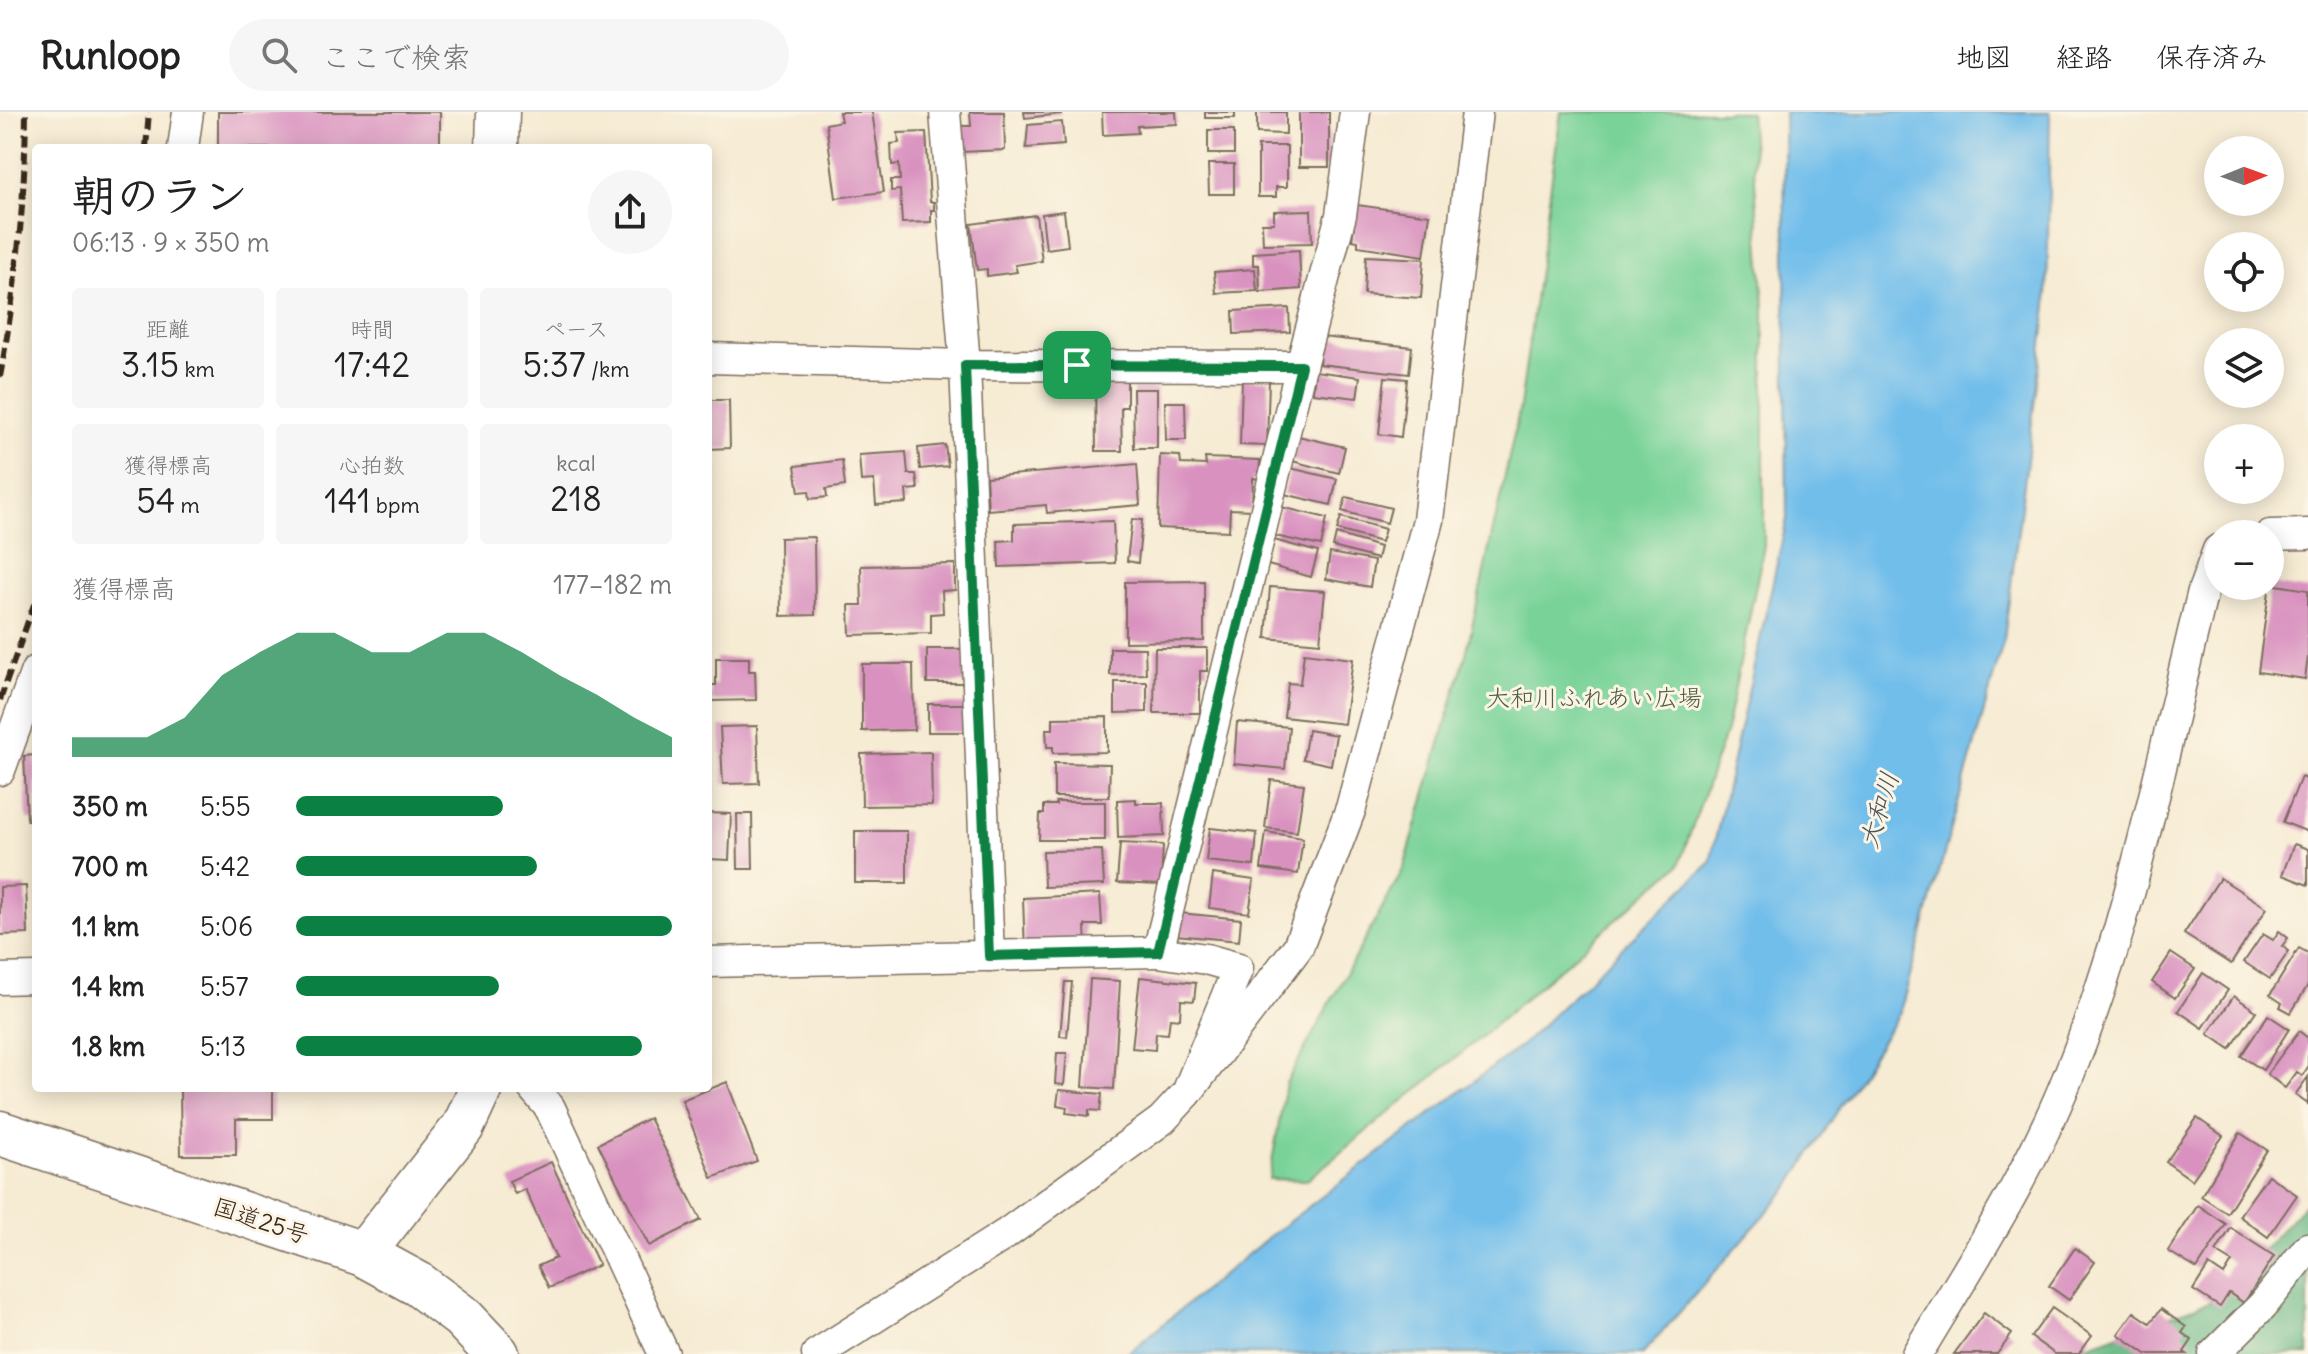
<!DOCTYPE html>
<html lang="ja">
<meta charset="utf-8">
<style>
:root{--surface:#fff;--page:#f6f6f6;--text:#222;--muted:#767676;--line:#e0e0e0;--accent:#0b8043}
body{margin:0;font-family:Delius,"Klee One",sans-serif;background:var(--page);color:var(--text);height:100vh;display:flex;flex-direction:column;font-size:30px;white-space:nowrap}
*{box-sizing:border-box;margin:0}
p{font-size:26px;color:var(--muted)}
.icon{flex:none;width:44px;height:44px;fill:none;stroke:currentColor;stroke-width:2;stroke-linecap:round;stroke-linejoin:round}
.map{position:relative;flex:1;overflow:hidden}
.sheet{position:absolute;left:32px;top:32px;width:680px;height:948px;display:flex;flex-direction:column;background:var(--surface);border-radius:8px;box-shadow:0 4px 20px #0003}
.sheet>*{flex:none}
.needle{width:52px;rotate:89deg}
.fabs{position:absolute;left:2204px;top:24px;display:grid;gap:16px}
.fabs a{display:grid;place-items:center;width:80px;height:80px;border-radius:50%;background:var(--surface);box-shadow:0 4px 20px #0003;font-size:40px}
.pin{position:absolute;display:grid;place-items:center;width:68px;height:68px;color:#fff;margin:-34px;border-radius:16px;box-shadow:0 4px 12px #0006}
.round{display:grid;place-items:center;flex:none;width:84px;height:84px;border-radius:42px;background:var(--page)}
.headline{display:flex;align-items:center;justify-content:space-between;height:136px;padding:0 40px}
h1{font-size:44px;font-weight:600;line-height:60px}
.figures{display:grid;grid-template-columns:repeat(3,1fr);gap:12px;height:136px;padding:8px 40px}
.figures div{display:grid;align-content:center;border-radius:8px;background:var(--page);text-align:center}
.figures b{font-size:34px;font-weight:600}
.figures small{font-size:22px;font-weight:400}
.figures p{font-size:22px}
.chart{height:224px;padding:16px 40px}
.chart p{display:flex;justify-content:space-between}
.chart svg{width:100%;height:144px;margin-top:8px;fill:var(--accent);opacity:.7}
ul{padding:0 40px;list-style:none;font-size:26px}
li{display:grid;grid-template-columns:128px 96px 1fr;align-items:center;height:60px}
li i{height:20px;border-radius:10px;background:var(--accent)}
header{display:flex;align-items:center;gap:48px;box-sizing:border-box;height:112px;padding:0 40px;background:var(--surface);border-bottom:2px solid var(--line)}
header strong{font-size:38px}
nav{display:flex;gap:44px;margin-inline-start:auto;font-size:28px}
.search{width:560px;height:72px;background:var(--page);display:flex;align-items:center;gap:20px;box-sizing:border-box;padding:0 28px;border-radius:44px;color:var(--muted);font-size:30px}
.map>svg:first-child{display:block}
</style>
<header>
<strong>Runloop</strong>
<div class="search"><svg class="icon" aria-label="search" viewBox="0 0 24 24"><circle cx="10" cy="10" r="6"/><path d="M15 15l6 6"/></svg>ここで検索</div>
<nav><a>地図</a><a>経路</a><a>保存済み</a></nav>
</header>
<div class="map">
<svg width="2308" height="1242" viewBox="0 0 2308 1242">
<rect width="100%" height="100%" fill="#fcf5e5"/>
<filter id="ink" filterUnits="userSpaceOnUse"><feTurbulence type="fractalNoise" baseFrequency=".0125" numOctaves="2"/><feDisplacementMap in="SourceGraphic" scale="16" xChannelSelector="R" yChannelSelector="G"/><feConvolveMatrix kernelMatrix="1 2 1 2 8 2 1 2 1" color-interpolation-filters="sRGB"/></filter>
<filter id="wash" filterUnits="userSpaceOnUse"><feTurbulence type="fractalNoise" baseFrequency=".006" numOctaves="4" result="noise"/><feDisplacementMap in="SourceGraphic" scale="32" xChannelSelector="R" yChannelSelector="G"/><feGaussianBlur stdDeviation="1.8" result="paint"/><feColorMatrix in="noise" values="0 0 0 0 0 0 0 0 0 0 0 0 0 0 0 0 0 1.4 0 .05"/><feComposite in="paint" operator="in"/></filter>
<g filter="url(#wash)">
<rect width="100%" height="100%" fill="#f6ebd3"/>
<polygon fill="#79d399" stroke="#5a7e5c" stroke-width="2" points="1561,0 1750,0 1764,195 1764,434 1726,619 1679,753 1474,931 1307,1068 1269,1067 1286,971 1404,756 1466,542 1520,295"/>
<polygon fill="#62b581" stroke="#4e7050" stroke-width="2" points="2308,1088 2308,1242 2064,1242 2218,1187"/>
<polygon fill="#71beeb" stroke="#567484" stroke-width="2" points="1784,0 2050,0 2047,194 2004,527 1900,900 1790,1074 1643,1242 1127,1242 1270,1124 1523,932 1710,751 1787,407"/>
<g id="blocks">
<g fill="#d992c0">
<rect x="218" y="0" width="222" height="36"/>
<polygon points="839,0 872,0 884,80 836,86 826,12 841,9"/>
<polygon points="970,0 1004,0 1005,38 961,40 960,14 971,14"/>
<polygon points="1024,0 1061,0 1061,2 1025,6"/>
<polygon points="1102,0 1176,0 1177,12 1137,14 1138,21 1103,23"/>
<rect x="1205" y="0" width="30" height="6"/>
<polygon points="1257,0 1286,0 1286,22 1257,21"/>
<rect x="1299" y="0" width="30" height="55"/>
<polygon points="1062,10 1064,33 1026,36 1028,13"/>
<rect x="1208" y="18" width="26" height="24"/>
<polygon points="926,20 930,90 934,90 934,98 931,98 931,110 902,111 900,78 891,79 891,68 900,68 899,52 892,53 891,32 899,31 898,21"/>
<polygon points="1258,34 1287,34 1287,75 1276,75 1276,85 1258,85"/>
<polygon points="1208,52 1234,52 1234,82 1209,82"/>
<polygon points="1357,93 1430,103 1424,144 1358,134 1358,129 1352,128"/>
<polygon points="1311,98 1312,131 1263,132 1262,111 1274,111 1274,99"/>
<polygon points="1064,99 1068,134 1046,137 1042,102"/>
<polygon points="1036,103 1042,149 1015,153 1017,160 987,164 987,157 977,158 971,112"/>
<polygon points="1299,138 1301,177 1260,180 1259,153 1253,153 1253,141"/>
<polygon points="1366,144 1424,147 1421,186 1364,182"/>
<polygon points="1255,157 1257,179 1216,181 1214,160"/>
<polygon points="1289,196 1290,220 1234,222 1233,199"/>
<polygon points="1322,225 1412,235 1409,262 1319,252"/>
<polygon points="1315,259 1360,265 1357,286 1313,281"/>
<polygon points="1095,265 1127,265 1127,295 1121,295 1122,339 1096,339"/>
<polygon points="1385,265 1407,267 1401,325 1379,322"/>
<polygon points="1242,267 1269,268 1267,334 1240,333"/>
<polygon points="1133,277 1157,277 1157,336 1134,336"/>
<polygon points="708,288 729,288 730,336 708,337"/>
<polygon points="1165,290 1185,290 1186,328 1166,328"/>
<polygon points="1298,324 1345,335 1339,361 1292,349"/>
<polygon points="945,333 948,354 920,357 918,336"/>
<polygon points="906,340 908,362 916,362 918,377 906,378 907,391 876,393 874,368 861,369 859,343"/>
<polygon points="1160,343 1180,344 1181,352 1206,353 1205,346 1260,348 1259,367 1253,366 1252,398 1230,397 1229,419 1158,416"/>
<polygon points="842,348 845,374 826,377 827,385 810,387 809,379 799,380 795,354"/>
<polygon points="1137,352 1140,393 1047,401 1046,393 988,398 986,365"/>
<polygon points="1290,356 1337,367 1331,393 1284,382"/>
<polygon points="1346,385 1391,396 1387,411 1342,399"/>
<polygon points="1281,395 1327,406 1321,434 1275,424"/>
<polygon points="1341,405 1385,417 1381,430 1337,418"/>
<polygon points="1132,407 1142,408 1138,451 1127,449"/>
<polygon points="1113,409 1115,451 999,455 998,429 1014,428 1014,412"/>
<polygon points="1336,422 1380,435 1377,447 1333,435"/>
<polygon points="814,425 815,503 781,504 780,426"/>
<polygon points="1274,428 1318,440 1311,465 1268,453"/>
<polygon points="1330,441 1374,449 1370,475 1326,467"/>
<polygon points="955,452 955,478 942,479 943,501 931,502 931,521 850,523 849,493 862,493 861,454"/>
<polygon points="1204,469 1204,529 1125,530 1125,470"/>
<polygon points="2270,472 2308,478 2308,545 2305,567 2258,560"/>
<polygon points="1270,475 1325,479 1320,531 1266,526"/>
<polygon points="1110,536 1145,536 1146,562 1110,563"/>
<polygon points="1155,536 1207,536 1207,559 1200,559 1200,601 1154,601"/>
<rect x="927" y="537" width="38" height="34"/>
<polygon points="1304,541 1353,547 1344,612 1284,605 1288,571 1300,572"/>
<polygon points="716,546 749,546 749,559 755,559 756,588 711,589 711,573 716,573"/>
<polygon points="862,552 913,552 914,618 862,619"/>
<polygon points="1115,570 1147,570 1147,600 1115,601"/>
<polygon points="928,592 969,592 968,620 928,620"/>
<polygon points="1107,605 1107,640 1053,641 1053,635 1047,635 1046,617 1053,617 1053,606"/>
<polygon points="1237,610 1289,615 1285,657 1234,652"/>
<polygon points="757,614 759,671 723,672 720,615"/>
<polygon points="1308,618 1336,623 1331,653 1303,647"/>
<polygon points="931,640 932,693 862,694 861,642"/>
<polygon points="36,643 36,708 27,708 24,644"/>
<polygon points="1054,651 1110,652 1109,685 1054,685"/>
<polygon points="2301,665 2308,668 2308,720 2283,710"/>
<polygon points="1271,668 1304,672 1297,720 1265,716"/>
<polygon points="1136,687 1136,691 1163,691 1164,724 1118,726 1117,688"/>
<polygon points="1056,690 1105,690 1105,728 1039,728 1040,702 1044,702 1044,693 1056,693"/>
<polygon points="708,701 731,702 729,748 708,747"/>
<polygon points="737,702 752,702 753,757 738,757"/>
<polygon points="1210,716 1257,721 1254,754 1206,749"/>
<rect x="855" y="719" width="52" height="52"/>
<polygon points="1266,720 1303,726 1298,762 1261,757"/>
<polygon points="1120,731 1163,733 1161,773 1117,771"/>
<polygon points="2294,732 2308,737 2308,773 2282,763"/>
<polygon points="1102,738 1104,773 1044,775 1043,739"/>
<polygon points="1213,762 1254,768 1249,801 1209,796"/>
<polygon points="2220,766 2267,796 2231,852 2184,822"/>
<polygon points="26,774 28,822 0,823 0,775"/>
<polygon points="1100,782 1102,813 1085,813 1086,837 1025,840 1023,786"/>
<polygon points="1179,801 1241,807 1239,829 1176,823"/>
<polygon points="2279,819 2288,826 2282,834 2289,839 2270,867 2244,850 2263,822 2273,828"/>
<polygon points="2299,836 2308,841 2308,873 2291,901 2280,895 2282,891 2270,883"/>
<polygon points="2171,841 2195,857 2175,886 2152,870"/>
<polygon points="2203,861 2228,878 2203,916 2178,899"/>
<polygon points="1140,865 1196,871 1194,889 1181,888 1180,907 1170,906 1168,922 1156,921 1155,938 1132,936"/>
<polygon points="1090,867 1120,869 1114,977 1083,975"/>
<polygon points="1065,870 1072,870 1067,925 1060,924"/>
<polygon points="2234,884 2256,899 2230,937 2208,922"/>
<polygon points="2268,903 2289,917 2263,958 2241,944"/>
<polygon points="2299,919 2308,926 2308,955 2302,964 2297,960 2285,976 2267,962"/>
<polygon points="1057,941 1067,941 1064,973 1055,972"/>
<polygon points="2308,965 2308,992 2295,983"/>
<polygon points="727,970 757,1049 712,1066 682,988"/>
<polygon points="180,976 273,976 273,1007 236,1007 236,1043 181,1043"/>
<polygon points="1059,978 1102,982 1100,999 1089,998 1089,1004 1066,1001 1067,995 1057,993"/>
<polygon points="649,1006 701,1108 649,1134 598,1032"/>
<polygon points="2197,1006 2223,1024 2192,1068 2166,1050"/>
<polygon points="2240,1021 2267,1038 2227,1101 2201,1084"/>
<polygon points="551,1050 599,1153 549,1176 538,1154 556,1146 525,1077 515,1082 509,1069"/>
<polygon points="2268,1063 2297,1083 2268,1125 2239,1104"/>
<polygon points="2198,1093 2226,1112 2197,1157 2168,1139"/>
<polygon points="2231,1116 2274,1144 2244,1191 2229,1181 2220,1195 2193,1178 2209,1153 2224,1163 2232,1150 2216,1140"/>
<polygon points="2075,1136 2095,1150 2069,1188 2049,1174"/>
<polygon points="2052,1196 2092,1224 2079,1242 2055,1242 2031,1225"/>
<polygon points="2161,1197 2186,1215 2182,1221 2192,1228 2184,1240 2187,1242 2146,1242 2118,1222 2134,1200 2150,1211"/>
<polygon points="1984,1201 2012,1222 1997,1242 1954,1242"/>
</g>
</g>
</g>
<g filter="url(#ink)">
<use href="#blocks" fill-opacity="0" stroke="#7c6e5d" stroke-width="2"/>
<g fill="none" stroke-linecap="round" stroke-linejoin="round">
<defs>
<g id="street">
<polyline points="945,0 965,253 989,844"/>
<polyline points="183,36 188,0"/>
<polyline points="708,246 965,253 1301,254"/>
<polyline points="2270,423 2308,422"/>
<polyline points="0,658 36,559"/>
<polyline points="708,850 1158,840 1301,254 1341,103 1355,0"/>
<polyline points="0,867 36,866"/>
<polyline points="533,976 550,996 664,1242"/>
<polyline points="1187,981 1298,835 1351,696 1428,408 1477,0"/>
<polyline points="817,1242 1006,1122 1162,1008 1187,981 1238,856 1206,847 1158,840"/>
<path d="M1917,1242C1971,1152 2029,1063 2068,965C2131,811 2163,640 2203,479L2218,438"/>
<polyline points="2214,1242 2263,1193 2308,1136"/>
</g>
<g id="secondary">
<polyline points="497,36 498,0"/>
<polyline points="363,1142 463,1015 481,976"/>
</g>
<polyline id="highway" points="0,1021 363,1142 418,1172 462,1205 497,1242"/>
</defs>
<use href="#street" stroke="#7c6e5d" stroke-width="33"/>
<use href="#secondary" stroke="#7c6e5d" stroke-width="45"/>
<use href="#highway" stroke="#7c6e5d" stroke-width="47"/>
<use href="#street" stroke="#fff" stroke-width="30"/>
<use href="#secondary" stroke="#fff" stroke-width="42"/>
<use href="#highway" stroke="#fff" stroke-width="44"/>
<g stroke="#3b2a1e" stroke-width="6" stroke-dasharray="12 6" stroke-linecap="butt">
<polyline points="146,36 149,0"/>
<path d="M0,265C16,178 25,88 26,0"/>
<polyline points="0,588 36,487"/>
</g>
</g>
</g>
<g fill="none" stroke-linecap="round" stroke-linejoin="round" filter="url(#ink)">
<defs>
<polygon id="route" points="965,253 1301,254 1158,840 989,844"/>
</defs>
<use href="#route" stroke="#fff" stroke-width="16"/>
<use href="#route" stroke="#0b8043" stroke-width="10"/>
</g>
<g text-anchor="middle" stroke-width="6" stroke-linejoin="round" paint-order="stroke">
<g font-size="24" fill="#4e5d43" stroke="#fcf5e5">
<text x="1594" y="594">大和川ふれあい広場</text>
</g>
<g font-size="24" fill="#3b2a1e" stroke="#fcf5e5">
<text transform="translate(261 1109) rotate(18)" y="8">国道25号</text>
</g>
<g font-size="26" font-style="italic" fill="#4b565c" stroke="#fcf5e5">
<text transform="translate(1879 698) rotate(-73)" y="9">大和川</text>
</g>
</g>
</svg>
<div class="fabs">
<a><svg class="needle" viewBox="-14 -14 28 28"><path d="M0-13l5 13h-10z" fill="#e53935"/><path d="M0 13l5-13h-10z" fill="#767676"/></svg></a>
<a><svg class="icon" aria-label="locate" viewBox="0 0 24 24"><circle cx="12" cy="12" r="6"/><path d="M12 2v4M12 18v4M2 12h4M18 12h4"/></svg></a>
<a><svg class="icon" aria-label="layers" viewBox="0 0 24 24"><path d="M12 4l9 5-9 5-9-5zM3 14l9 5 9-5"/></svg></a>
<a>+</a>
<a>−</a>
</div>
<div class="pin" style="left:1077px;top:253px;background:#1e9e55"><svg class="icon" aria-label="arrive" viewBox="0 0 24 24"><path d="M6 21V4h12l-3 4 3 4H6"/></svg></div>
<section class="sheet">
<div class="headline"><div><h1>朝のラン</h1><p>06:13 · 9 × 350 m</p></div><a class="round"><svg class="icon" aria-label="share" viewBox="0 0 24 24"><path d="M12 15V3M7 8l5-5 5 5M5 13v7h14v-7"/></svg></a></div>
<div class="figures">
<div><p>距離</p><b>3.15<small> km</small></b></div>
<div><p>時間</p><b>17:42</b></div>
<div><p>ペース</p><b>5:37<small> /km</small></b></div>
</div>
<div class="figures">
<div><p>獲得標高</p><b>54<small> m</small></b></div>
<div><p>心拍数</p><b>141<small> bpm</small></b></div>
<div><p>kcal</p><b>218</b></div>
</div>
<div class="chart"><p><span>獲得標高</span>177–182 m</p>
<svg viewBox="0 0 160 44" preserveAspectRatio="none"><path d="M0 44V38L10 38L20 38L30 32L40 19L50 12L60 6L70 6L80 12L90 12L100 6L110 6L120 12L130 19L140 25L150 32L160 38V44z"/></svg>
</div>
<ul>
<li><b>350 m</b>5:55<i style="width:55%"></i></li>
<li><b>700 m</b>5:42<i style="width:64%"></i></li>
<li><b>1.1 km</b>5:06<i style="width:100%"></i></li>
<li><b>1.4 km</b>5:57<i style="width:54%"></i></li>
<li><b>1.8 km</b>5:13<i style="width:92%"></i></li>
</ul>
</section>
</div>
